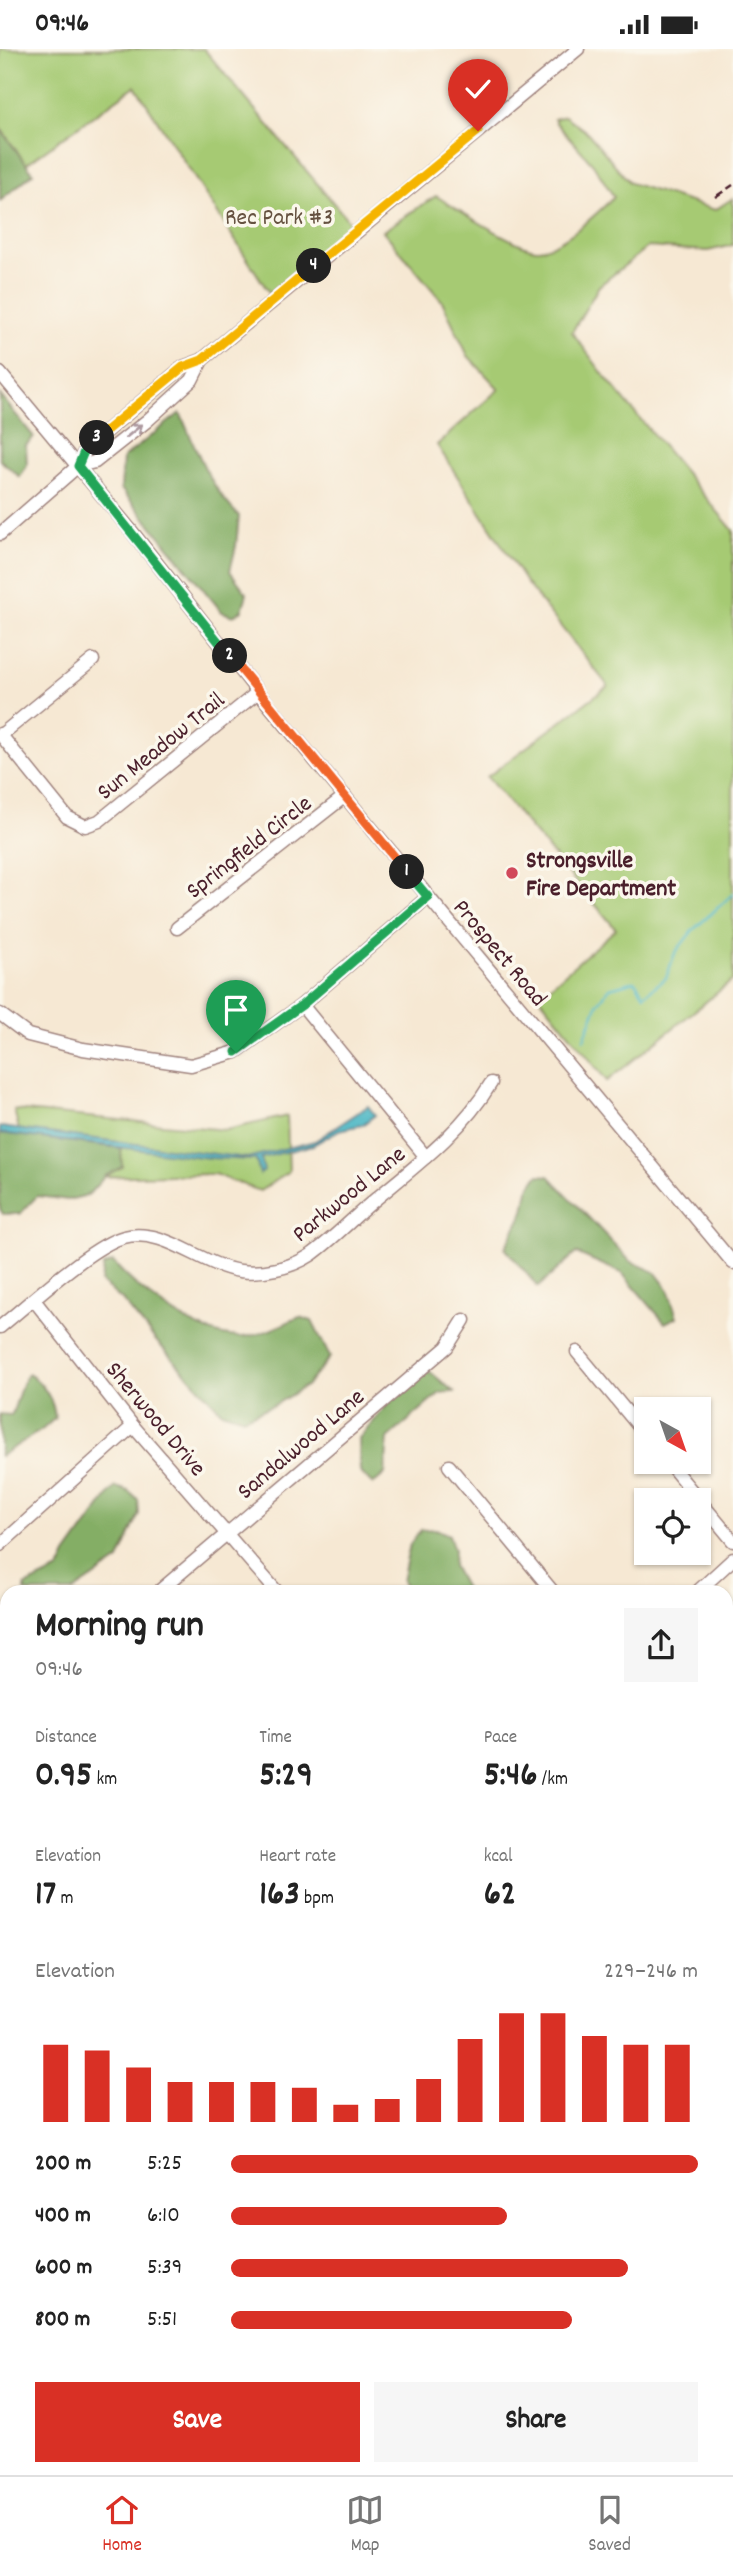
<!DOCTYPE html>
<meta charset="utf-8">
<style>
:root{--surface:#fff;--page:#f6f6f6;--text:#222;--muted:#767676;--line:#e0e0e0;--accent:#d93025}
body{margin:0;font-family:Dekko,sans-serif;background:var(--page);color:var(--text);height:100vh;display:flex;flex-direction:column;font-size:26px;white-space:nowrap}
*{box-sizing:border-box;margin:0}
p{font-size:23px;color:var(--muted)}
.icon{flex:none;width:38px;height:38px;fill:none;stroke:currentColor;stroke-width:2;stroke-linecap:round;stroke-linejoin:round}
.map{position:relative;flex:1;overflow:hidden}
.details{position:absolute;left:0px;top:1536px;width:733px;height:891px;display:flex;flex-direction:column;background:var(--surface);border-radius:21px 21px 0 0;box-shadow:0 2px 5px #0004}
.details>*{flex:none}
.needle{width:46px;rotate:140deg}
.tools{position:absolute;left:634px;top:1348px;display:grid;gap:14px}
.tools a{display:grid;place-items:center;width:77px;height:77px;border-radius:0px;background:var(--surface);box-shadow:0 2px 5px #0004;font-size:35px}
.pin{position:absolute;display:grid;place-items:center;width:60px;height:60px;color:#fff;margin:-72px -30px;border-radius:50% 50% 50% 0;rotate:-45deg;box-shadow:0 0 7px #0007}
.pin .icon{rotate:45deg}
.km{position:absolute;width:35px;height:35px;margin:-18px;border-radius:50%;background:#222;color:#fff;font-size:19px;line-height:35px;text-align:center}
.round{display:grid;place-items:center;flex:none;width:74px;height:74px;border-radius:0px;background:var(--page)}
.summary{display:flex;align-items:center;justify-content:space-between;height:119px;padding:0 35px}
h1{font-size:38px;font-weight:800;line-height:52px}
.stats{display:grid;grid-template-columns:repeat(3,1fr);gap:10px;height:119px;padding:7px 35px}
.stats div{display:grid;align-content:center}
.stats b{font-size:35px;font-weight:800}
.stats small{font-size:19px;font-weight:400}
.stats p{font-size:19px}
.chart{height:196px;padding:14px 35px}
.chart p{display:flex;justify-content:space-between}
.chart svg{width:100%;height:126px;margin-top:7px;stroke:var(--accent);stroke-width:6}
.primary-button{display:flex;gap:14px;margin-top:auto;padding:14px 35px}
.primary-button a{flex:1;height:80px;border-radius:0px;background:var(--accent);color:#fff;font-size:28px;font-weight:800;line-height:80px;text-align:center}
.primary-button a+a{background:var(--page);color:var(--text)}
ul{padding:0 35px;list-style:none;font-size:23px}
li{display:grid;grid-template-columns:112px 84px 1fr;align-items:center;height:52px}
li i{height:18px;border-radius:9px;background:var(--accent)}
.status{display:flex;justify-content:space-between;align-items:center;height:49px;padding:0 35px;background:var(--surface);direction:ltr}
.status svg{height:19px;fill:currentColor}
.menu{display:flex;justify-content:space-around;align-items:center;height:98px;border-top:2px solid var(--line);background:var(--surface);font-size:19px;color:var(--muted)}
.menu a{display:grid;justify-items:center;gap:4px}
.menu .current{color:var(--accent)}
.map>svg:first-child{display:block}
</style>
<div class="status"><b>09:46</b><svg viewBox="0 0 49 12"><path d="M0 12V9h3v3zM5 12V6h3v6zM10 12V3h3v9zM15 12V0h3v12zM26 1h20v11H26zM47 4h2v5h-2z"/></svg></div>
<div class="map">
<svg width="733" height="2426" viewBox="0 0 733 2426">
<rect width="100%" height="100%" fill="#fbf7ec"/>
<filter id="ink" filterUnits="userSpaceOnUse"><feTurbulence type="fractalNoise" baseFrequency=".0143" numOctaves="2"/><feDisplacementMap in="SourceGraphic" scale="14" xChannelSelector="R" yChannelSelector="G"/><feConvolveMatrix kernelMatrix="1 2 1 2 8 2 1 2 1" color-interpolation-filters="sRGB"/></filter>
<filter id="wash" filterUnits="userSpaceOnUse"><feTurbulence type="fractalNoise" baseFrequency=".00686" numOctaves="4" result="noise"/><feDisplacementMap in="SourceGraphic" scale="28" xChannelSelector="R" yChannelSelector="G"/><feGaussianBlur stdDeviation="1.57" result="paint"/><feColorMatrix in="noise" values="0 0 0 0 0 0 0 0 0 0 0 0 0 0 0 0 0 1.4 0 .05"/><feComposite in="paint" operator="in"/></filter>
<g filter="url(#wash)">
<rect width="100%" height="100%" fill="#f6e8d3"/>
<g fill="#a6ca73" stroke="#78744f" stroke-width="2">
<polygon points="0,0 204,0 353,177 270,245 135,37 26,115 2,81 0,82"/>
<path d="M565,67L588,84L630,134L715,161L733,149V196L708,202L648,198L599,237L572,283L606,329L733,481V931L607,1032L539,947L616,880L487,728L608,637L527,535L437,396L499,340L468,307L442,252L383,182L436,147C454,158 520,201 538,200C563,198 596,165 614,148L593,115L556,74L554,70Z"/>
<polygon points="14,1061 226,1081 287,1067 289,1122 260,1142 214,1125 92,1128 23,1096"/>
</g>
<g fill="#84ae65" stroke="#676648" stroke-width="2">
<polygon points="0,80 33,124 0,152"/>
<polygon points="0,346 34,388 26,396 27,416 20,428 0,411"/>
<path d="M180,364C197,401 209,438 239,467L236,497L230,522L247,545L242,561L233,567L222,563L121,440L123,409Z"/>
<polygon points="0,1084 121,1099 122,1118 105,1127 88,1146 68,1151 37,1147 20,1165 3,1165 0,1160"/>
<polygon points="538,1126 549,1127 630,1212 655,1223 668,1240 677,1268 665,1274 622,1224 576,1204 538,1238 505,1199 524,1162 528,1141"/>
<path d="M113,1213C140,1244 195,1286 238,1288C258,1289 282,1275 300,1268L312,1272L330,1308L307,1336L276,1355L243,1369L221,1362L159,1295L122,1251L101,1233L103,1217Z"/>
<polygon points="429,1322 454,1343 440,1344 388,1389 385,1425 373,1435 360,1423 359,1390 386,1357"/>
<path d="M28,1325C43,1333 54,1352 55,1369L43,1380L0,1407V1365L11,1366C19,1351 18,1338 28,1325Z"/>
<polygon points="116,1438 128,1442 138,1451 139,1465 119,1511 72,1543 25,1543 25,1537 59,1521 66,1506 111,1443"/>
<polygon points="436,1480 449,1486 454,1501 453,1517 467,1543 408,1543 402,1532 410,1495 421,1481"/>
<polygon points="733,1612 733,1688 726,1696 726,1619"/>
<polygon points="7,1757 7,1802 0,1809 0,1763"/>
<polygon points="7,1992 7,2051 0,2059 0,2013"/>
<polygon points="0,2205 7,2207 7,2258 0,2253"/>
<polygon points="726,2216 733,2217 733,2292 726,2289"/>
<polygon points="733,2400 733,2426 702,2426 710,2420 726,2420 726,2407"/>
<polygon points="53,2420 322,2420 327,2426 54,2426"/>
</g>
<g fill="#49b6c4" stroke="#4a6a78" stroke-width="2">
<polygon points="368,1057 375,1066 362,1076 339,1081 313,1096 261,1109 264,1122 260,1125 256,1111 210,1109 0,1084 0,1078 247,1109 315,1092"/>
<polygon points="0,2253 7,2258 7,2343 0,2341"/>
</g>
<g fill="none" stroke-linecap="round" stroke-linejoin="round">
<polyline stroke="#49b6c4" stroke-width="2.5" points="584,990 598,954 610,939 635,932 644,946 666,929 675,904 693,881 733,845"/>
</g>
</g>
<g filter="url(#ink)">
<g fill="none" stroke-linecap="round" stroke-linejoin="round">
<defs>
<g id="minor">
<polyline points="0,324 129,479 258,643 733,1214"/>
<polyline points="78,417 95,413 148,371 192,331 202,311"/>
<polyline points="0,485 78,417 86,399 183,318 202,311 578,0"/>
<polyline points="0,685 67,768 85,777 99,772 258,643"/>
<polyline points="1,686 93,611"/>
<polyline points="177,879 345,747"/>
<polyline points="302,956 426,1108"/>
<polyline points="0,965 28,986 83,1000 191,1016 236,1003 302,956 428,848"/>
<polyline points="34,1251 133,1377 278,1544"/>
<path d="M0,1278C29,1255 92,1196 124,1188C165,1178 200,1216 240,1222C263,1225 291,1219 311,1206C332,1191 351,1171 371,1154C414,1118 462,1083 491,1034"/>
<polyline points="577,1303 646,1386"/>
<polyline points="667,1412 733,1492"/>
<polyline points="449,1417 554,1544"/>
<polyline points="0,1496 133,1377"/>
<polyline points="157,1544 447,1298 464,1271"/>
<polyline points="696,1544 733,1510"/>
<polyline points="0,1681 7,1675"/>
<polyline points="726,1878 733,1872"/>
<polyline points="0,1890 7,1884"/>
<polyline points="726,1932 733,1940"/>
<polyline points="730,2101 733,2098"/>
<polyline points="0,2116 7,2120"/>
<polyline points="443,2420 448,2426"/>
<polyline points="652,2426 656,2420"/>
</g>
</defs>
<use href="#minor" stroke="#a0847f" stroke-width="15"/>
<use href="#minor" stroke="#fff" stroke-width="12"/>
<polyline stroke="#4a1f2b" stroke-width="2.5" stroke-dasharray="10 5" stroke-linecap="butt" points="715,148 733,136"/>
</g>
<defs><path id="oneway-shaft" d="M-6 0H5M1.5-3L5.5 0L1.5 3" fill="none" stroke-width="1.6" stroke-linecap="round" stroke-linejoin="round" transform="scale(1.75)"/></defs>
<use stroke="#ae9aa0" href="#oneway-shaft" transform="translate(134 382) rotate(-39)"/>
</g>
<g fill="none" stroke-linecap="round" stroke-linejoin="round" filter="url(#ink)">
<defs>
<polyline id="split-1" points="236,1003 302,956 428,848 407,823"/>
<polyline id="split-2" points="230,607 407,823"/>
<polyline id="split-3" points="97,389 86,398 78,417 230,607"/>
<polyline id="split-4" points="97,389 183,318 202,311 314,217"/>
<polyline id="split-5" points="314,217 478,82"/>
</defs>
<use href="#split-1" stroke="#fff" stroke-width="14"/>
<use href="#split-2" stroke="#fff" stroke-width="14"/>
<use href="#split-3" stroke="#fff" stroke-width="14"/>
<use href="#split-4" stroke="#fff" stroke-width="14"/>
<use href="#split-5" stroke="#fff" stroke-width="14"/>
<use href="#split-1" stroke="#22a559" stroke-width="9"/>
<use href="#split-2" stroke="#f0652b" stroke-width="9"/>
<use href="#split-3" stroke="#22a559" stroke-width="9"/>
<use href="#split-4" stroke="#f5b400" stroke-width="9"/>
<use href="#split-5" stroke="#f5b400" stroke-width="9"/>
</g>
<circle fill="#d1495b" stroke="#fbf7ec" stroke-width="2.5" cx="512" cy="824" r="7"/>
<g text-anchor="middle" stroke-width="7" stroke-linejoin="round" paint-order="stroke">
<g font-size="24" fill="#665241" stroke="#fbf7ec">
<text x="279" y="175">Rec Park #3</text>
</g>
<g font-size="24" fill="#4a1f2b" stroke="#fbf7ec">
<text transform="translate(160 696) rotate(-39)" y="8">Sun Meadow Trail</text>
<text transform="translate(248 797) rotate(-38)" y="8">Springfield Circle</text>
<text transform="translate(501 903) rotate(50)" y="8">Prospect Road</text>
<text transform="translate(348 1144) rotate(-39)" y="8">Parkwood Lane</text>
<text transform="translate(157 1369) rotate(50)" y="8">Sherwood Drive</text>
<text transform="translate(300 1394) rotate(-40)" y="8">Sandalwood Lane</text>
</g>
<g font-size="24" font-weight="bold" fill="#4a1f2b" stroke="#fbf7ec" text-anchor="start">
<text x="526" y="818">Strongsville<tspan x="526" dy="28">Fire Department</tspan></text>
</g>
</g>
</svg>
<div class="tools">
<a><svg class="needle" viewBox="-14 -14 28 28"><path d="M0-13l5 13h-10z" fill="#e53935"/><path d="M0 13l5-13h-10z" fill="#767676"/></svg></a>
<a><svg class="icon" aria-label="locate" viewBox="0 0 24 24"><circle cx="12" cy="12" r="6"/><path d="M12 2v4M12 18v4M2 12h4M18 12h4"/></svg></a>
</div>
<div class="pin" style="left:236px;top:1003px;background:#1e9e55"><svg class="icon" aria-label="arrive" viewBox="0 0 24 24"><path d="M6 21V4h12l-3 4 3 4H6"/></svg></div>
<div class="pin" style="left:478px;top:82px;background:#d93025"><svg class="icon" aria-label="check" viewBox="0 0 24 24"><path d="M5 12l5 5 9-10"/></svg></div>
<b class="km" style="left:407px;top:823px">1</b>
<b class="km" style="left:230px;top:607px">2</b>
<b class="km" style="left:97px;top:389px">3</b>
<b class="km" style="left:314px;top:217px">4</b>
<section class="details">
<div class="summary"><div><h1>Morning run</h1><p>09:46</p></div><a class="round"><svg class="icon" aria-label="share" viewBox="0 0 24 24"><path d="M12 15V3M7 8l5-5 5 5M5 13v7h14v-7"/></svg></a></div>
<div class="stats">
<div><p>Distance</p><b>0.95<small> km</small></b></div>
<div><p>Time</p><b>5:29</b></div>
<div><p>Pace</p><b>5:46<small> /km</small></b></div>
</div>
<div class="stats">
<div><p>Elevation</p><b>17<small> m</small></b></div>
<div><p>Heart rate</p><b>163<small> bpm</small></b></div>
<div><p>kcal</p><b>62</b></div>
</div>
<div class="chart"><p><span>Elevation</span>229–246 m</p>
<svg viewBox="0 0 160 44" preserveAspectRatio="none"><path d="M5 44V17M15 44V19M25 44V25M35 44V30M45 44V30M55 44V30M65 44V32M75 44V38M85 44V36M95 44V29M105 44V15M115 44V6M125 44V6M135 44V14M145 44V17M155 44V17"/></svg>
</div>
<ul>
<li><b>200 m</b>5:25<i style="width:100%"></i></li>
<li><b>400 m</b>6:10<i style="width:59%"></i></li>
<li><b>600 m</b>5:39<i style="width:85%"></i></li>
<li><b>800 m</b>5:51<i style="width:73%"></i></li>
</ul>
<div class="primary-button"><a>Save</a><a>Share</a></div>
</section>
</div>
<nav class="menu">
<a class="current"><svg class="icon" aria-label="home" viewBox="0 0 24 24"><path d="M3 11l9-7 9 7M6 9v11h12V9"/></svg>Home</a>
<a><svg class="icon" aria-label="map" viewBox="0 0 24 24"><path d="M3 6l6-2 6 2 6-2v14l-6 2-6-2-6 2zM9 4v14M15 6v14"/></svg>Map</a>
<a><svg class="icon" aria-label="saved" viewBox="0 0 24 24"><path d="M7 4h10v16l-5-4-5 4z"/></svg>Saved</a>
</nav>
